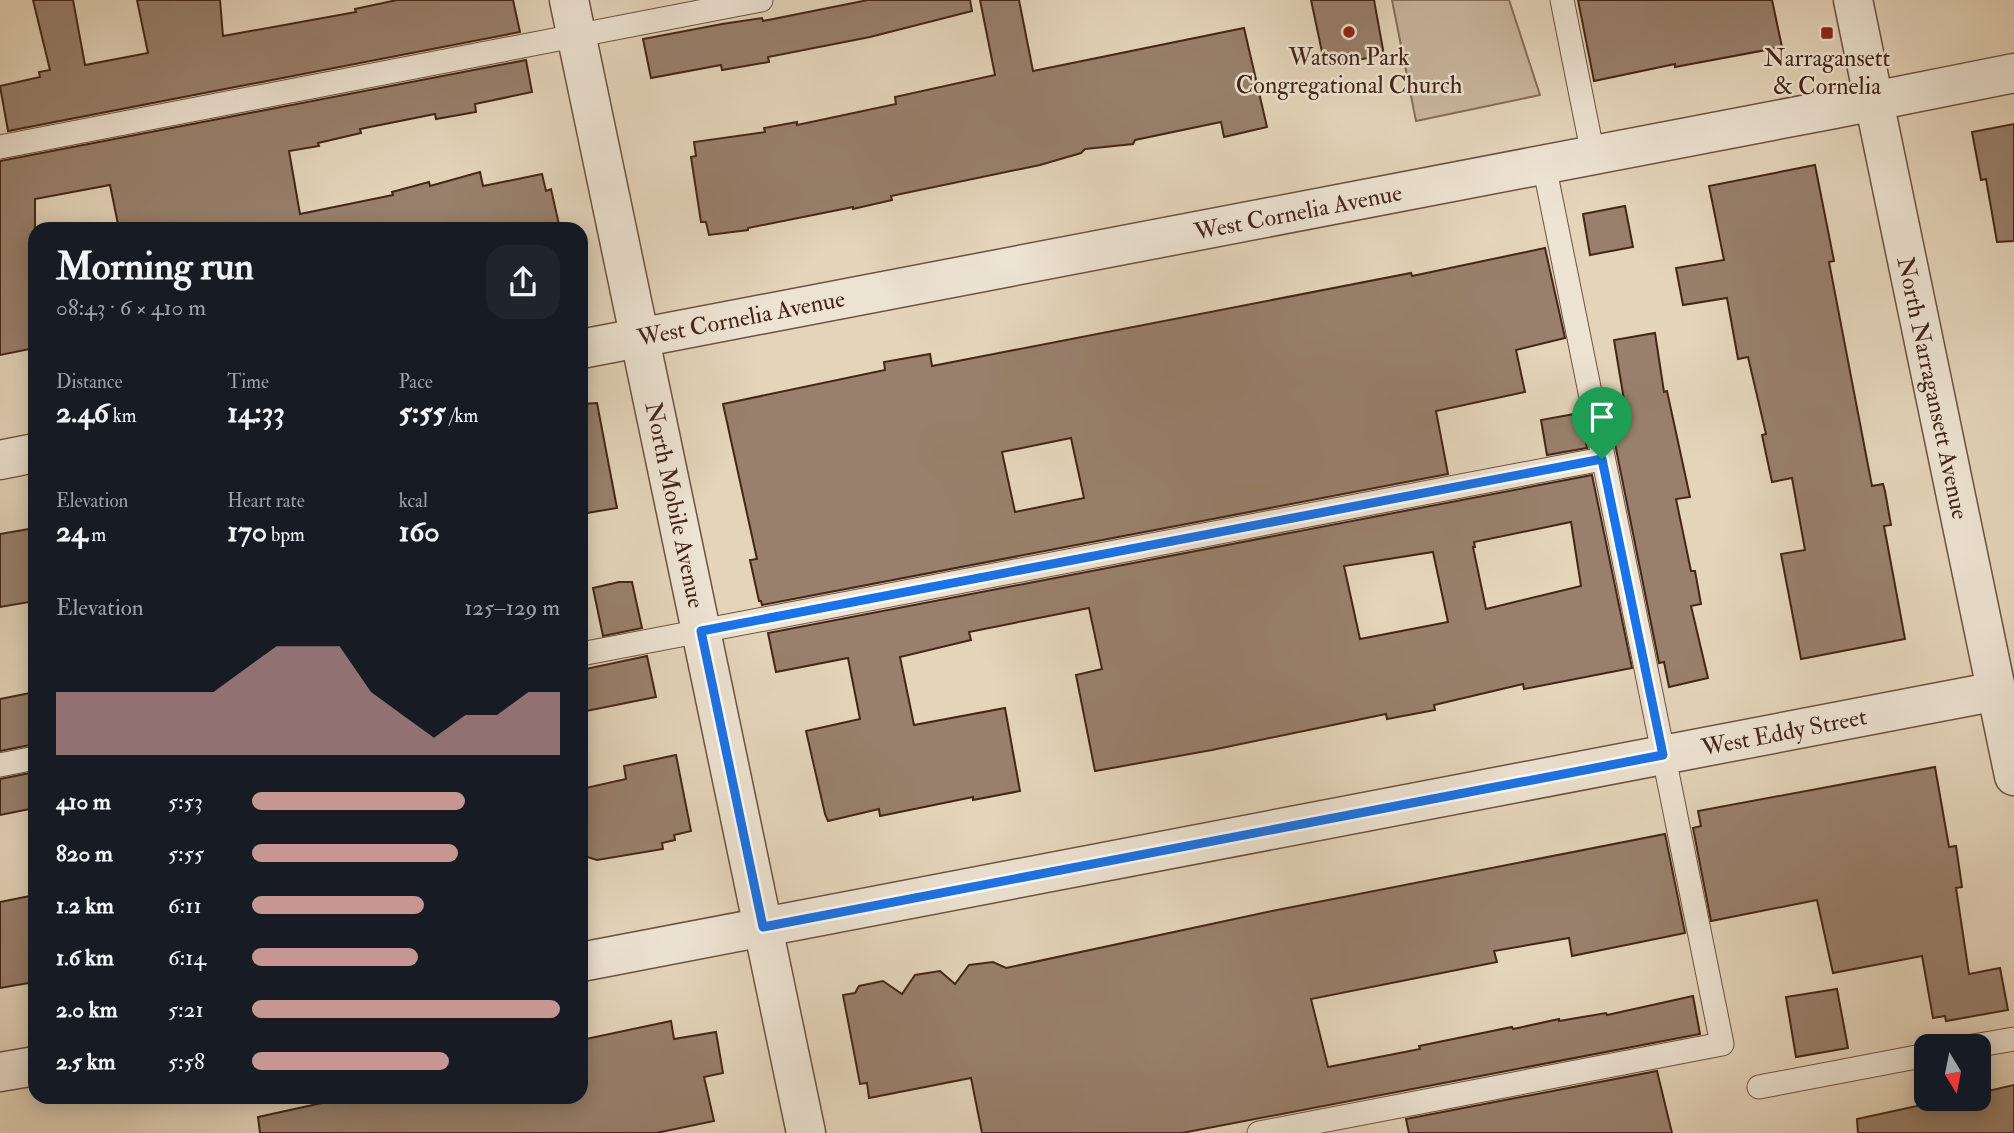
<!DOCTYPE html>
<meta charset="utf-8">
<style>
:root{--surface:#171b24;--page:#20242c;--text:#f1f3f6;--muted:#9ea1a6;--accent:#c59692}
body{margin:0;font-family:"IM FELL Double Pica",serif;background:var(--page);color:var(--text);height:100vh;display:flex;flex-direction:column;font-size:26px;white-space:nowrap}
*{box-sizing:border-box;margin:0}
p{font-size:23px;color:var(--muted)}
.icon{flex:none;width:38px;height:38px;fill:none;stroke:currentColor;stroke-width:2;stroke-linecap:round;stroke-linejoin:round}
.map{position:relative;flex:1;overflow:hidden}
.drawer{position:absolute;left:28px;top:222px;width:560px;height:882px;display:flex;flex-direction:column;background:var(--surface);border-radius:21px;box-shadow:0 4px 18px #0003}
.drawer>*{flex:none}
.needle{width:46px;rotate:170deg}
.buttons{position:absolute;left:1914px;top:1034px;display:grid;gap:14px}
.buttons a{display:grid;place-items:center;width:77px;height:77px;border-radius:14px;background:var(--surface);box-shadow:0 4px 18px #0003;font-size:35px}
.pin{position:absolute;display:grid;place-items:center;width:60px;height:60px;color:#fff;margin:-72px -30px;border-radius:50% 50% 50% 0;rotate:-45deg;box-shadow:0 0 7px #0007}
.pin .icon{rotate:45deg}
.round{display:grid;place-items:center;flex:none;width:74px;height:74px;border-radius:21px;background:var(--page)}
.headline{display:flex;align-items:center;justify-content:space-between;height:119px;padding:0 28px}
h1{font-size:38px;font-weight:800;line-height:52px}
.figures{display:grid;grid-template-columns:repeat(3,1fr);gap:10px;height:119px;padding:7px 28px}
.figures div{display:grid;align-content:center}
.figures b{font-size:30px;font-weight:800}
.figures small{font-size:19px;font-weight:400}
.figures p{font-size:19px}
.chart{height:196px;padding:14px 28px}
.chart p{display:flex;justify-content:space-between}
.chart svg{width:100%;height:126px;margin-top:7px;fill:var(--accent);opacity:.7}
ul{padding:0 28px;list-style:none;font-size:23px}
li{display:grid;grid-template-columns:112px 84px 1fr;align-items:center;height:52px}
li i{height:18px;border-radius:9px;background:var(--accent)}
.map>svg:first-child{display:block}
</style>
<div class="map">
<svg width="2014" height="1133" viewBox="0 0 2014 1133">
<rect width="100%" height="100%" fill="#e4d4ba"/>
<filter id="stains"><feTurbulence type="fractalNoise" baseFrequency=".00286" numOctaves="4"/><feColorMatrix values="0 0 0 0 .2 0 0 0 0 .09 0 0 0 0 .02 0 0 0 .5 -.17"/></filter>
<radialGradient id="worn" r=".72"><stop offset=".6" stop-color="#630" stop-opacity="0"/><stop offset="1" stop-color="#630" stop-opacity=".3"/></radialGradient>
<polygon fill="#c9b69e" stroke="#876e5a" stroke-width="2" points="1392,0 1509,0 1540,95 1416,121"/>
<g fill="#98806c" stroke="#452517" stroke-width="2" fill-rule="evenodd">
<polygon points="33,0 73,0 85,65 148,53 137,0 220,0 223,36 356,12 355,9 397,0 513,0 520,32 8,131 0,86 40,77 39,72 50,70"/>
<polygon points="868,0 970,0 972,11 870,37 768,57 769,62 722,70 721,65 651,78 643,39 722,24 762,18 763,21"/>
<polygon points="980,0 1019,0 1033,71 1244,28 1267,127 1224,137 1221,122 1135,140 1133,144 1085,149 1081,153 1040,165 891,196 892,200 853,209 853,207 748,228 748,230 709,235 706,222 701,222 691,157 696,156 694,142 765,132 764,128 797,122 797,125 896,104 895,97 995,75"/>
<polygon points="1311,0 1374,0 1384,55 1325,66"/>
<polygon points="1578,0 1772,0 1782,47 1675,67 1675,64 1594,81"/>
<polygon points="526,60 532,92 475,104 476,112 436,119 435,114 360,129 361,133 318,143 319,146 289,151 300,214 393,195 392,192 429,182 430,186 480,172 483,186 542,174 546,191 551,189 560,229 119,229 110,185 35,199 35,348 0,355 0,161"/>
<polygon points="2014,124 2014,241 1997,242 1986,179 1981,180 1972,132"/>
<polygon points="1815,165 1834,261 1829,262 1872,486 1883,484 1885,491 1891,525 1884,526 1905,639 1801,659 1781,554 1805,550 1792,478 1772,482 1762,435 1766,434 1748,357 1738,359 1727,298 1683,305 1676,268 1724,260 1709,186"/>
<polygon points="1625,206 1633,247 1590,255 1583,214"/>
<path d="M1545,248L1565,338L1516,350L1525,392L1436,411L1448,474L762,605L761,601H759L750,560L757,559L723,404L885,370L884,362L930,354L932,366L1411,273L1412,276ZM1071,438L1084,498L1015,512L1002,452Z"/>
<polygon points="1655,333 1664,392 1667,391 1690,497 1676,499 1691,571 1695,571 1701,604 1691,606 1708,678 1669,687 1664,662 1659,663 1608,409 1625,406 1614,340"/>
<polygon points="597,403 617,508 581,514 581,404"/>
<polygon points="1580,413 1587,448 1547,455 1541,420"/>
<path d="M1592,475L1632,668L1524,689L1523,684L1434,705L1435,710L1387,719L1386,714L1212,750L1095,771L1076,675L1102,669L1089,608L969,632L971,640L900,657L914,725L1005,708L1020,791L973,800V797L880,816L879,809L828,821L825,814L806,731L860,719L848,658L776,672L768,633ZM1571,522L1581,586L1486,609L1473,547H1475L1474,542ZM1433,552L1448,622L1360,639L1344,566Z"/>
<polygon points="35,528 35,601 0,607 0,534"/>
<polygon points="619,582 632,582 642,628 603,636 593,588"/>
<polygon points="647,656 656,697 581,712 581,670"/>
<polygon points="35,692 35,744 0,751 0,699"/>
<polygon points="676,755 691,831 674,835 675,840 662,843 663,849 597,860 581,855 581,789 626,779 624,766"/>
<polygon points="1935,767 1949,847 1956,846 1962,887 1956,888 1969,974 2000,968 2008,1010 1946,1021 1945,1016 1933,1018 1922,956 1833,973 1817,900 1711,921 1693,828 1701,826 1698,811"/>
<polygon points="35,772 35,808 0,815 0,779"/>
<polygon points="1665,834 1685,933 1572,956 1569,938 1494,951 1497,962 1311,999 1328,1067 1420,1049 1419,1046 1512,1027 1513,1029 1559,1019 1559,1021 1606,1013 1607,1015 1693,996 1700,1034 1182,1133 982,1133 971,1078 869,1098 867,1083 860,1084 843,995 855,993 859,986 883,981 902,994 915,975 940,971 955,984 969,965 993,962 1006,968 1272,911"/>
<polygon points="35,895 35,982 0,988 0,902"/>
<polygon points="1837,989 1848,1048 1796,1057 1786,997"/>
<polygon points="671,1021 674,1039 716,1032 723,1073 704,1077 714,1121 656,1133 260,1133 258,1117 349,1097 581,1097 581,1040"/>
<polygon points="1657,1071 1672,1133 1409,1133 1406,1119"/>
<polygon points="2014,1085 2014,1133 1858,1133 1857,1119 1949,1099 1979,1099 1979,1093"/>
</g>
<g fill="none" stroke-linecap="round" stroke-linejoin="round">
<defs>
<g id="service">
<polyline points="1562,0 1593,155"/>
<polyline points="0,147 761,0"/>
<polyline points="581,654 1602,459"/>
<polyline points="0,765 35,758"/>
<polyline points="1973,1046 2014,1039"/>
<polyline points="1759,1087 1927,1055"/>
<polyline points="1259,1133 1722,1044 1544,165"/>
</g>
<g id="minor">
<polyline points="569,0 806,1133"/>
<polyline points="581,349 1834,109 2014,73"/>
<polyline points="0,460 35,453"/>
<polyline points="581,962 1997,691"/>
<polyline points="0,1072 35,1066"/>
</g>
<polyline id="tertiary" points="1853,0 2014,776"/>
</defs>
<use href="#service" stroke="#6d5140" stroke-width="25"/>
<use href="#minor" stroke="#6d5140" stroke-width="41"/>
<use href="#tertiary" stroke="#6d5140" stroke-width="41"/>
<use href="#service" stroke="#ede3d2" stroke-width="23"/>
<use href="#minor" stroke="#ede3d2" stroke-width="38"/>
<use href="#tertiary" stroke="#ede3d2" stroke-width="38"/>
</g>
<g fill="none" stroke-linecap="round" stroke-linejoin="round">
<defs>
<polygon id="route" points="1602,459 1663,755 763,927 701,631"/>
</defs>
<use href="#route" stroke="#fff" stroke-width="14"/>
<use href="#route" stroke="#1a73e8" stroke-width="9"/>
</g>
<g fill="#8f2418" stroke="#ede3d2" stroke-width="2.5">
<circle cx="1349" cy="32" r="7"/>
<rect x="1820" y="26" width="14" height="14" rx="3.5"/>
</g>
<g text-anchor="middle" stroke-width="5" stroke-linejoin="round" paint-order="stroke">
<g font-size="24" fill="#452517" stroke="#ede3d2">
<text x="1349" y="65">Watson Park<tspan x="1349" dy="28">Congregational Church</tspan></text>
<text x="1827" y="66">Narragansett<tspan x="1827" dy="28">&amp; Cornelia</tspan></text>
</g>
<g font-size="24" fill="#452517" stroke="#ede3d2">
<text transform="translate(1298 212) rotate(-11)" y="8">West Cornelia Avenue</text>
<text transform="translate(741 318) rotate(-11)" y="8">West Cornelia Avenue</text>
<text transform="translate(1933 388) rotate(78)" y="8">North Narragansett Avenue</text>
<text transform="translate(675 505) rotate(78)" y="8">North Mobile Avenue</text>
<text transform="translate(1784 732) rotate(-11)" y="8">West Eddy Street</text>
</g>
</g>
<rect width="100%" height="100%" filter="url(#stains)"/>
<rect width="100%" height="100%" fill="url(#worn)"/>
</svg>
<div class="buttons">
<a><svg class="needle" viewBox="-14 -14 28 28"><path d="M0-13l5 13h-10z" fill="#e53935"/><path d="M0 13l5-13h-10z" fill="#9ea1a6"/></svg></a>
</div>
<div class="pin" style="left:1602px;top:459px;background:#1e9e55"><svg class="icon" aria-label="arrive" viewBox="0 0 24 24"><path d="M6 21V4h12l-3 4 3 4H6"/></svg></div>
<section class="drawer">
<div class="headline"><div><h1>Morning run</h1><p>08:43 · 6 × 410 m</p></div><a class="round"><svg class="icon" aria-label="share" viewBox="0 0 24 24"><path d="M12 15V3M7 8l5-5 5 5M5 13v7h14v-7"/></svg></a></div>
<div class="figures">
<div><p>Distance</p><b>2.46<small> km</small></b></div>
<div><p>Time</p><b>14:33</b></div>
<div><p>Pace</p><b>5:55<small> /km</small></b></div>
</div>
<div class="figures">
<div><p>Elevation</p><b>24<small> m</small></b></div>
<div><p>Heart rate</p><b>170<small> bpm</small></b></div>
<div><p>kcal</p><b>160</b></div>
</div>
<div class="chart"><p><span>Elevation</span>125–129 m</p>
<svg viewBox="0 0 160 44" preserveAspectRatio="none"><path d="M0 44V22L10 22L20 22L30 22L40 22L50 22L60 14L70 6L80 6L90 6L100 22L110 30L120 38L130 30L140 30L150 22L160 22V44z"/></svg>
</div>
<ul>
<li><b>410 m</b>5:53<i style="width:69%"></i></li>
<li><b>820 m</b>5:55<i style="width:67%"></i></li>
<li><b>1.2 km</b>6:11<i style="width:56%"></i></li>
<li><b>1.6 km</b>6:14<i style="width:54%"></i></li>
<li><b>2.0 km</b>5:21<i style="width:100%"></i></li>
<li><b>2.5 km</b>5:58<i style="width:64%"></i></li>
</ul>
</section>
</div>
